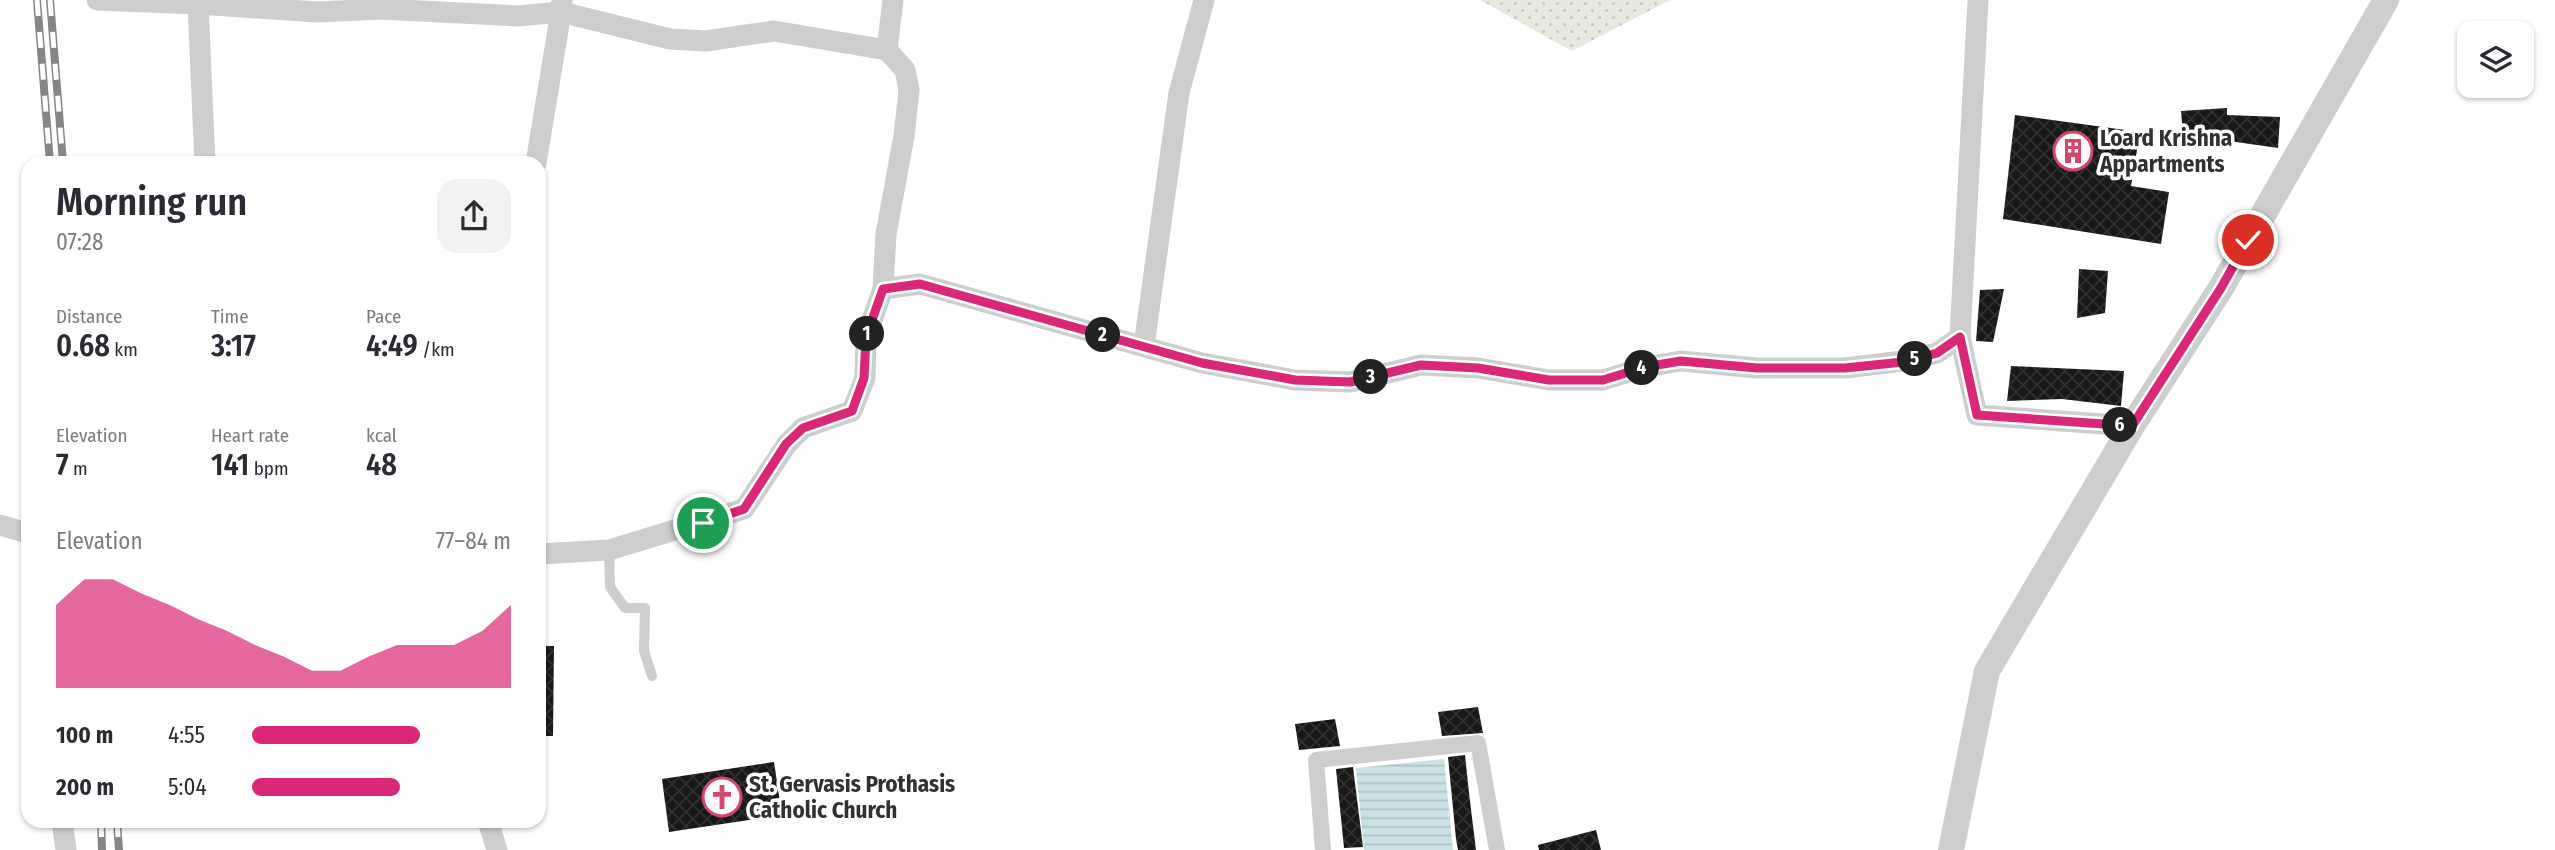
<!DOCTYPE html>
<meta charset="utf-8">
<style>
:root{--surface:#fff;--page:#f2f2f3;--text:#2b2b33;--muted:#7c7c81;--accent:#db2777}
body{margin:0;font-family:"Fira Sans Condensed",sans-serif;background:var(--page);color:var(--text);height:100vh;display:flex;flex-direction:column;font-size:26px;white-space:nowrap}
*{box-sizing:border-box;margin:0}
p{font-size:23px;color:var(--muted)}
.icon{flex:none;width:38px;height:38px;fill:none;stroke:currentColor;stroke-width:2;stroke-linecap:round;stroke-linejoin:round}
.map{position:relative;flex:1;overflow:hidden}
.drawer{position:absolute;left:21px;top:156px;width:525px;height:672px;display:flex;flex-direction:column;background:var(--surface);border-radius:21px;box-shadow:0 2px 5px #0004}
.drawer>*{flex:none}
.tools{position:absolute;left:2457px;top:21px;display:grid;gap:14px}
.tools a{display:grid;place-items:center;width:77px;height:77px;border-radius:14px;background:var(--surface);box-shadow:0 2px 5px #0004;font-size:35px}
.pin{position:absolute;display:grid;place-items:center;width:60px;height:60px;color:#fff;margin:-30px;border:4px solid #fff;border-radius:50%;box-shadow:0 2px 7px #0007}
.km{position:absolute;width:35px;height:35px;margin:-18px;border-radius:50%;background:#222;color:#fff;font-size:19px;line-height:35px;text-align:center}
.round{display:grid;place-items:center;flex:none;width:74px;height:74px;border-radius:21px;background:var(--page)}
.overview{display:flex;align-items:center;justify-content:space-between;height:119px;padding:0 35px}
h1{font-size:38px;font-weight:600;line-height:52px}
.figures{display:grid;grid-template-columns:repeat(3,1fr);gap:10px;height:119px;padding:7px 35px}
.figures div{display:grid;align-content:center}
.figures b{font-size:30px;font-weight:600}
.figures small{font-size:19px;font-weight:400}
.figures p{font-size:19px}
.chart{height:196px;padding:14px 35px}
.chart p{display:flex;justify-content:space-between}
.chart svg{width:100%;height:126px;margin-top:7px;fill:var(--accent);opacity:.7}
ul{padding:0 35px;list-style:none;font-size:23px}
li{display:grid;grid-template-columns:112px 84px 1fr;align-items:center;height:52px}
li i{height:18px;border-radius:9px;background:var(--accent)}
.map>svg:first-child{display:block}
</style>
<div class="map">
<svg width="2555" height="850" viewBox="0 0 2555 850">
<defs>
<pattern id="grass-dots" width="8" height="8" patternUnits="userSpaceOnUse" patternTransform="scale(1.75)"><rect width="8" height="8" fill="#e6eade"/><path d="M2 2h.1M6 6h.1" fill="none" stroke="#c6c9bf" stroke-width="1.8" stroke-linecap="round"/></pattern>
<pattern id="water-rules" width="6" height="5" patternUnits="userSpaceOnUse" patternTransform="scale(1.75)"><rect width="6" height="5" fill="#cae1e6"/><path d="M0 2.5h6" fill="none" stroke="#aec2c6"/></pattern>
<pattern id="building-cross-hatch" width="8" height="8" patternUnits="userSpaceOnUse" patternTransform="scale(1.75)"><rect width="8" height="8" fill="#181818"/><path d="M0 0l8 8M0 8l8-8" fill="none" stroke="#313131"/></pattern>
</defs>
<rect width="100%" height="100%" fill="#fff"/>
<polygon fill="url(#grass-dots)" points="1480,0 1670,0 1572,51"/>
<polygon fill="url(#water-rules)" points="1444,759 1453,850 1364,850 1356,768"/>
<g fill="url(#building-cross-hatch)">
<polygon points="2227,108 2227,115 2280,117 2278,148 2236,142 2184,145 2181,111"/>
<polygon points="2015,115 2140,132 2131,186 2169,192 2161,244 2003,219"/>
<polygon points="2079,269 2108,271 2105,313 2077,318"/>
<polygon points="2004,289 1993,342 1976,341 1980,290"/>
<polygon points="2011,366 2124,371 2121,406 2062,399 2007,401"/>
<polygon points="539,646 554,646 553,736 539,736"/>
<polygon points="1478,707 1483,733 1442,736 1438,712"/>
<polygon points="1335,719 1340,746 1299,750 1295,724"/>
<polygon points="1465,755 1469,793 1476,850 1458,850 1456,839 1448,757"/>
<polygon points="774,762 782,815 669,832 662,779"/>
<polygon points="1353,767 1363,847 1344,848 1336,769"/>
<polygon points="1596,830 1601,850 1539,850 1538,845"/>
</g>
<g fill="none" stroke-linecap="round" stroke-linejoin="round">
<polyline stroke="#cecece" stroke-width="10" points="609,550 610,587 625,608 645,608 644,651 652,676"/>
<polyline stroke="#cecece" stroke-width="16" points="1323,850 1316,760 1478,743 1497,850"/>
<g stroke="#cecece" stroke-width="21">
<polyline points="97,0 198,4"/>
<polyline points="562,0 561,12 670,39 706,41 774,31 887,50 905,70 909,90 904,136 886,234 883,289"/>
<polyline points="1978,0 1960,337 1977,415 2132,426"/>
<polyline points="887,50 893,0"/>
<polyline points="205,163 198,4 317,12 381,9 518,16 561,12 536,163"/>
<polyline points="1144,346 1179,93 1204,0"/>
<polyline points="0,525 28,533"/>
<polyline points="539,554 609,550 744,509 787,444 803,428 852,411 865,378 866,337 883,289 920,284 1202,363 1295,380 1350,382 1421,365 1478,368 1549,380 1603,380 1645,367 1681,361 1757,368 1845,368 1903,361 1937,353 1960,337"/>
<polyline points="62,821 66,850"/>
<polyline points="488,821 497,850"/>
</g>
<polyline stroke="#cecece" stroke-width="26" points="1951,850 1987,671 2132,426 2221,288 2386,0"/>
<defs>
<g id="rail">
<polyline points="37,0 50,163"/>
<polyline points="50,0 63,163"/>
<polyline points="101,821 102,850"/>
<polyline points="117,821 119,850"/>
</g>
</defs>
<use href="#rail" stroke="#868686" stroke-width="8"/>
<use href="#rail" stroke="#fff" stroke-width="5" stroke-dasharray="16" stroke-linecap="butt"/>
</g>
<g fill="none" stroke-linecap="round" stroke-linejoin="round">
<defs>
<polyline id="route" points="703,523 744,509 786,444 803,428 852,411 864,378 866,337 883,289 920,284 1202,363 1295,380 1350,382 1421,365 1478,368 1549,380 1603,380 1645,367 1681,361 1757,368 1845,368 1903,362 1937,353 1960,337 1977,415 2132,426 2221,288 2248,240"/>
</defs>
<use href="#route" stroke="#fff" stroke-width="14"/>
<use href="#route" stroke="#db2777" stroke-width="9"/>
</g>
<defs>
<symbol id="building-ring" viewBox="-11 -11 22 22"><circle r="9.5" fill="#fff" stroke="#d6466c" stroke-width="1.5"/><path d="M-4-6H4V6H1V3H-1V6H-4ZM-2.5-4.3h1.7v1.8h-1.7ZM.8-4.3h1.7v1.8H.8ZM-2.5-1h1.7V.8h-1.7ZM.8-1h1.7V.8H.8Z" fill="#d6466c"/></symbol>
<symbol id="church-ring" viewBox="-11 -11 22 22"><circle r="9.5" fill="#fff" stroke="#d6466c" stroke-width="1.5"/><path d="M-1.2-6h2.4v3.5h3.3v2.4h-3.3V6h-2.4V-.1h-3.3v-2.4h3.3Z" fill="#d6466c"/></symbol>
</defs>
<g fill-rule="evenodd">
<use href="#building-ring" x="2051" y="129" width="44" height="44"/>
<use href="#church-ring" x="700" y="775" width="44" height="44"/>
</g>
<g text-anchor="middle" stroke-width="7" stroke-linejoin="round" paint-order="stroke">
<g font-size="23" font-weight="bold" fill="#313131" stroke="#fff" text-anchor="start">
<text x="2100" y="146">Loard Krishna<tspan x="2100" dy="26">Appartments</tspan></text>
<text x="749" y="792">St. Gervasis Prothasis<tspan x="749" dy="26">Catholic Church</tspan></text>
</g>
</g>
</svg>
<div class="tools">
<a><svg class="icon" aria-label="layers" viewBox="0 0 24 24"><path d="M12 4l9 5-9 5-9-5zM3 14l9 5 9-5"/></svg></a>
</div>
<div class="pin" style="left:703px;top:523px;background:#1e9e55"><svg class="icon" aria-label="arrive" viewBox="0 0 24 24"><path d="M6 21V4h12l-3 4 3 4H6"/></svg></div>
<div class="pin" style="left:2248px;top:240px;background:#d93025"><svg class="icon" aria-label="check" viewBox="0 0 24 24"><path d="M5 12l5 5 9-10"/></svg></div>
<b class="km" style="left:867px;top:334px">1</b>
<b class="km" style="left:1103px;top:335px">2</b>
<b class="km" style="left:1371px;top:377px">3</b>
<b class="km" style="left:1642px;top:368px">4</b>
<b class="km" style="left:1915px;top:359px">5</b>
<b class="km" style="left:2120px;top:425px">6</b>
<section class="drawer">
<div class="overview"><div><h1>Morning run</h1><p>07:28</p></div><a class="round"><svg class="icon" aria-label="share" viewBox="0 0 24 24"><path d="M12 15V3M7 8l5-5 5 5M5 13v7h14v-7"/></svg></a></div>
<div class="figures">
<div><p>Distance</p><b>0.68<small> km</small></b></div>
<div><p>Time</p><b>3:17</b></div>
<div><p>Pace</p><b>4:49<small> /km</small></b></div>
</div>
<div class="figures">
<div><p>Elevation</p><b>7<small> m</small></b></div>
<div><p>Heart rate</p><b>141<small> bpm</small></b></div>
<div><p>kcal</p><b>48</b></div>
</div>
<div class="chart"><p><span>Elevation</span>77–84 m</p>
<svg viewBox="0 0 160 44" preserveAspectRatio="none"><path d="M0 44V15L10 6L20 6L30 11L40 15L50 20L60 24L70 29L80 33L90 38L100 38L110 33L120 29L130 29L140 29L150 24L160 15V44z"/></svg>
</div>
<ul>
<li><b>100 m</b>4:55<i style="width:65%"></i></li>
<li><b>200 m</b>5:04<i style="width:57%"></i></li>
</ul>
</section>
</div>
